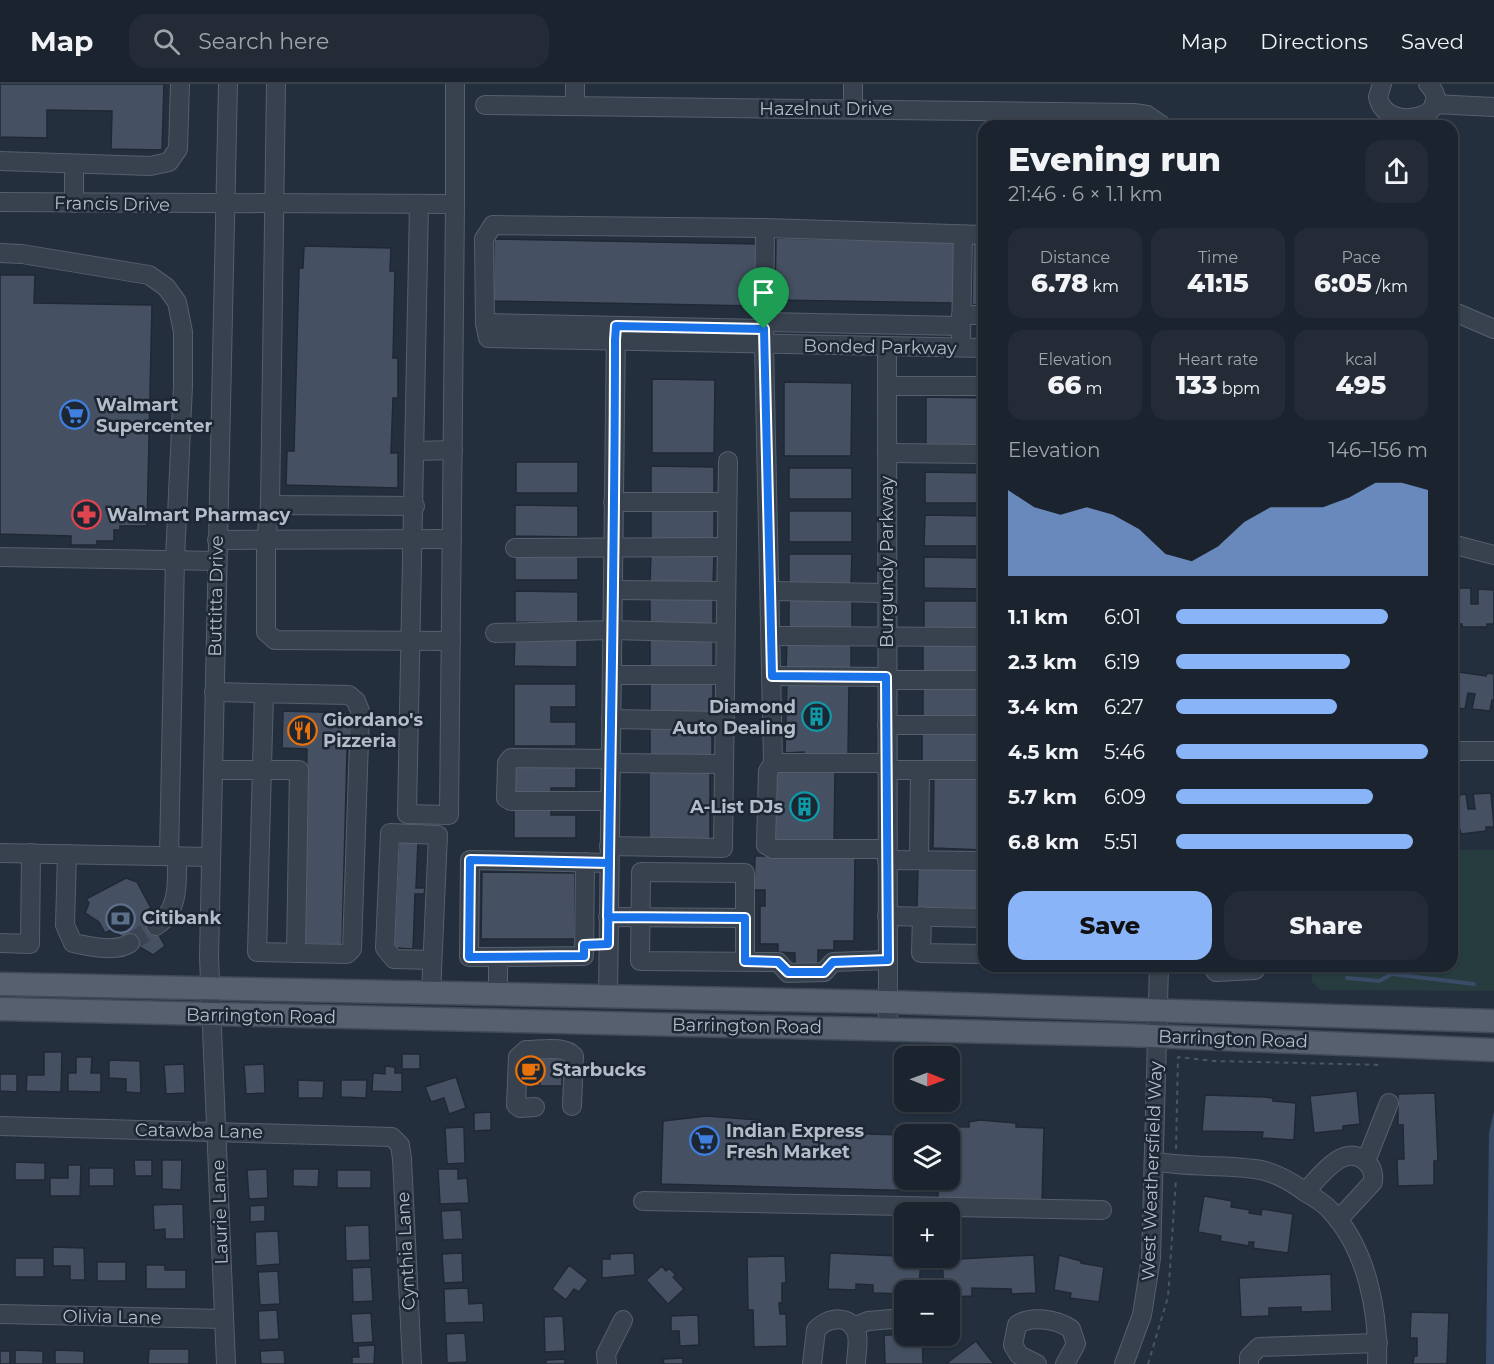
<!DOCTYPE html>
<meta charset="utf-8">
<style>
:root{--surface:#1b232e;--page:#242b36;--text:#f1f3f6;--muted:#a0a4aa;--line:#39404a;--accent:#8ab4f8}
body{margin:0;font-family:Montserrat,sans-serif;background:var(--page);color:var(--text);height:100vh;display:flex;flex-direction:column;font-size:22px;white-space:nowrap}
*{box-sizing:border-box;margin:0}
p{font-size:20px;color:var(--muted)}
.icon{flex:none;width:33px;height:33px;fill:none;stroke:currentColor;stroke-width:2;stroke-linecap:round;stroke-linejoin:round}
.map{position:relative;flex:1;overflow:hidden}
.details{position:absolute;left:978px;top:36px;width:480px;height:852px;display:flex;flex-direction:column;background:var(--surface);border-radius:18px;box-shadow:0 2px 4px #0004,0 0 0 2px var(--line)}
.details>*{flex:none}
.needle{width:39px;rotate:91deg}
.fabs{position:absolute;left:894px;top:962px;display:grid;gap:12px}
.fabs a{display:grid;place-items:center;width:66px;height:66px;border-radius:12px;background:var(--surface);box-shadow:0 2px 4px #0004,0 0 0 2px var(--line);font-size:30px}
.pin{position:absolute;display:grid;place-items:center;width:51px;height:51px;color:#fff;margin:-62px -26px;border-radius:50% 50% 50% 0;rotate:-45deg;box-shadow:0 0 6px #0007}
.pin .icon{rotate:45deg}
.round{display:grid;place-items:center;flex:none;width:63px;height:63px;border-radius:18px;background:var(--page)}
.summary{display:flex;align-items:center;justify-content:space-between;height:102px;padding:0 30px}
h1{font-size:33px;font-weight:800;line-height:45px}
.stats{display:grid;grid-template-columns:repeat(3,1fr);gap:9px;height:102px;padding:6px 30px}
.stats div{display:grid;align-content:center;border-radius:15px;background:var(--page);text-align:center}
.stats b{font-size:26px;font-weight:800}
.stats small{font-size:16px;font-weight:400}
.stats p{font-size:16px}
.chart{height:168px;padding:12px 30px}
.chart p{display:flex;justify-content:space-between}
.chart svg{width:100%;height:108px;margin-top:6px;fill:var(--accent);opacity:.7}
.action{display:flex;gap:12px;margin-top:auto;padding:12px 30px}
.action a{flex:1;height:69px;border-radius:18px;background:var(--accent);color:#111;font-size:24px;font-weight:800;line-height:69px;text-align:center}
.action a+a{background:var(--page);color:var(--text)}
ul{padding:0 30px;list-style:none;font-size:20px}
li{display:grid;grid-template-columns:96px 72px 1fr;align-items:center;height:45px}
li i{height:15px;border-radius:8px;background:var(--accent)}
header{display:flex;align-items:center;gap:36px;box-sizing:border-box;height:84px;padding:0 30px;background:var(--surface);border-bottom:2px solid var(--line)}
header strong{font-size:28px}
nav{display:flex;gap:33px;margin-inline-start:auto;font-size:21px}
.search{width:420px;height:54px;background:var(--page);display:flex;align-items:center;gap:15px;box-sizing:border-box;padding:0 21px;border-radius:18px;color:var(--muted);font-size:22px}
.map>svg:first-child{display:block}
</style>
<header>
<strong>Map</strong>
<div class="search"><svg class="icon" aria-label="search" viewBox="0 0 24 24"><circle cx="10" cy="10" r="6"/><path d="M15 15l6 6"/></svg>Search here</div>
<nav><a>Map</a><a>Directions</a><a>Saved</a></nav>
</header>
<div class="map">
<svg width="1494" height="1280" viewBox="0 0 1494 1280">
<rect width="100%" height="100%" fill="#242f3e"/>
<polygon fill="#263c3f" points="1452,766 1494,766 1494,907 1320,906 1312,898 1312,882 1452,882"/>
<polygon fill="#394c67" points="1494,1027 1494,1280 1486,1280 1489,1049"/>
<g fill="none" stroke-linecap="round" stroke-linejoin="round">
<polyline stroke="#394c67" stroke-width="4" points="1347,894 1379,897 1392,890 1474,900"/>
</g>
<g fill="#455162" stroke="#1f2835" stroke-width="1.5">
<polygon points="0,0 164,0 162,66 111,65 112,27 47,26 47,54 0,53"/>
<polygon points="776,154 956,158 955,219 775,216"/>
<polygon points="494,155 758,160 756,222 493,217"/>
<polygon points="973,157 984,158 984,221 972,221"/>
<polygon points="304,162 391,164 390,187 395,187 393,274 398,274 398,314 393,314 391,369 398,369 398,404 286,401 287,367 294,367 299,184 303,184"/>
<polygon points="0,191 35,191 34,219 152,221 147,442 120,442 120,446 114,446 114,457 97,457 97,461 71,461 71,452 0,450"/>
<polygon points="652,295 715,296 714,369 652,369"/>
<polygon points="784,298 852,299 851,372 784,372"/>
<polygon points="926,313 984,314 984,364 926,363"/>
<rect x="516" y="378" width="62" height="31"/>
<polygon points="651,382 714,383 714,414 651,413"/>
<rect x="789" y="384" width="63" height="31"/>
<polygon points="925,388 984,389 984,419 925,419"/>
<polygon points="515,421 578,422 578,453 515,452"/>
<rect x="651" y="426" width="63" height="31"/>
<rect x="789" y="427" width="63" height="31"/>
<polygon points="925,431 984,432 984,462 924,462"/>
<rect x="515" y="465" width="63" height="31"/>
<polygon points="651,469 714,470 713,501 650,500"/>
<polygon points="789,470 852,470 851,501 789,501"/>
<polygon points="924,473 984,474 984,505 924,504"/>
<polygon points="1452,504 1471,504 1471,520 1478,520 1478,505 1494,506 1494,540 1487,540 1487,543 1462,543 1462,540 1452,540"/>
<polygon points="515,507 578,508 578,539 515,538"/>
<polygon points="650,512 713,512 713,543 650,542"/>
<polygon points="789,513 852,514 852,545 789,544"/>
<rect x="924" y="517" width="60" height="31"/>
<polygon points="515,551 577,552 577,583 514,582"/>
<rect x="650" y="555" width="63" height="31"/>
<polygon points="787,556 851,556 851,587 786,587"/>
<polygon points="923,559 984,560 984,593 923,592"/>
<polygon points="1452,587 1486,592 1487,589 1494,590 1494,616 1492,616 1490,627 1472,625 1475,610 1468,609 1465,625 1452,623"/>
<rect x="650" y="598" width="63" height="31"/>
<polygon points="787,598 849,598 848,674 804,674 804,668 785,669"/>
<polygon points="514,600 576,600 576,623 551,623 551,638 576,638 576,662 514,662"/>
<rect x="923" y="604" width="61" height="31"/>
<polygon points="283,627 351,629 350,666 347,666 342,861 302,860 307,665 282,664"/>
<polygon points="650,640 712,641 712,673 650,673"/>
<rect x="922" y="647" width="62" height="31"/>
<polygon points="514,680 576,681 576,704 551,704 551,711 514,711"/>
<rect x="649" y="684" width="61" height="77"/>
<polygon points="835,684 834,761 773,762 773,685"/>
<polygon points="934,689 984,689 984,766 933,764"/>
<polygon points="1491,709 1494,743 1486,743 1486,747 1461,750 1460,746 1452,747 1452,712 1466,710 1468,725 1475,725 1473,710"/>
<polygon points="514,723 551,723 551,731 576,731 576,754 514,754"/>
<polygon points="399,757 418,757 416,804 425,804 424,810 415,810 413,865 394,864"/>
<polygon points="755,772 855,773 854,857 834,857 834,866 818,866 818,883 795,883 795,869 778,868 778,860 760,860 760,822 765,822 765,806 754,806"/>
<polygon points="918,784 984,785 984,825 917,824"/>
<polygon points="482,788 575,789 575,855 481,855"/>
<polygon points="126,794 137,798 151,824 146,827 165,862 153,871 111,846 105,849 99,838 85,829 89,819 86,815"/>
<polygon points="44,968 62,968 61,1008 26,1007 27,991 44,991"/>
<rect x="402" y="970" width="18" height="15"/>
<polygon points="522,970 541,971 540,1002 522,1001"/>
<polygon points="541,971 562,971 562,1002 540,1002"/>
<polygon points="76,973 92,973 91,989 101,989 101,1008 68,1007 68,989 76,989"/>
<polygon points="109,976 140,977 141,1009 126,1008 126,995 109,994"/>
<polygon points="184,980 185,1009 166,1010 164,981"/>
<polygon points="264,980 265,1009 246,1010 244,981"/>
<polygon points="385,982 395,983 395,989 402,989 402,1008 372,1007 373,989 385,990"/>
<polygon points="0,990 17,990 17,1008 0,1007"/>
<polygon points="456,993 466,1024 449,1030 444,1014 431,1018 425,1003"/>
<polygon points="298,996 324,997 323,1014 298,1014"/>
<polygon points="341,996 367,996 366,1014 341,1013"/>
<polygon points="1357,1007 1360,1040 1343,1042 1343,1046 1314,1049 1310,1012"/>
<polygon points="1435,1009 1438,1077 1434,1077 1434,1101 1398,1102 1397,1075 1404,1075 1403,1041 1398,1041 1398,1010"/>
<polygon points="1205,1011 1264,1013 1273,1014 1273,1017 1296,1019 1294,1056 1262,1054 1263,1048 1202,1047"/>
<polygon points="491,1028 491,1046 474,1047 474,1029"/>
<polygon points="707,1032 758,1036 758,1047 904,1051 904,1095 950,1095 950,1050 928,1050 928,1042 969,1043 969,1038 980,1036 1016,1039 1016,1043 1044,1044 1042,1118 938,1116 938,1104 926,1103 926,1107 661,1100 663,1037"/>
<polygon points="464,1043 465,1079 447,1080 445,1044"/>
<polygon points="134,1076 152,1076 152,1092 135,1092"/>
<polygon points="162,1076 182,1076 181,1106 162,1105"/>
<polygon points="15,1078 45,1079 45,1096 15,1096"/>
<polygon points="68,1081 81,1081 80,1112 50,1112 50,1094 68,1094"/>
<rect x="89" y="1084" width="25" height="18"/>
<polygon points="267,1085 268,1114 249,1115 247,1086"/>
<polygon points="293,1085 319,1085 318,1103 293,1102"/>
<polygon points="438,1085 458,1085 458,1095 467,1094 469,1119 440,1120"/>
<rect x="337" y="1086" width="34" height="18"/>
<polygon points="1204,1112 1232,1117 1231,1123 1250,1126 1249,1129 1261,1131 1262,1125 1293,1130 1288,1169 1253,1164 1254,1158 1249,1158 1249,1162 1220,1157 1221,1152 1198,1148"/>
<polygon points="183,1120 184,1155 165,1155 165,1145 154,1146 153,1121"/>
<polygon points="265,1121 265,1137 250,1138 250,1122"/>
<polygon points="461,1126 463,1155 443,1156 441,1127"/>
<polygon points="369,1141 370,1176 346,1177 345,1142"/>
<polygon points="278,1147 280,1180 256,1182 255,1148"/>
<polygon points="53,1163 84,1164 85,1196 70,1196 70,1182 53,1182"/>
<polygon points="462,1169 463,1198 444,1199 442,1170"/>
<polygon points="634,1169 635,1191 602,1194 602,1175 610,1175 610,1170"/>
<polygon points="830,1169 921,1173 919,1206 904,1206 904,1210 873,1209 873,1201 856,1200 856,1206 828,1205"/>
<polygon points="1034,1171 1036,1209 1012,1210 1011,1205 972,1204 972,1212 950,1213 950,1206 944,1206 942,1176"/>
<polygon points="1059,1171 1081,1177 1081,1179 1104,1183 1099,1218 1070,1214 1071,1209 1054,1206"/>
<polygon points="785,1172 786,1199 782,1199 782,1219 779,1219 780,1230 786,1230 787,1262 754,1263 753,1226 748,1226 747,1173"/>
<rect x="15" y="1174" width="29" height="19"/>
<rect x="97" y="1178" width="29" height="19"/>
<polygon points="146,1181 165,1181 165,1186 186,1186 186,1205 146,1205"/>
<polygon points="569,1181 588,1196 579,1208 574,1205 566,1216 552,1205"/>
<polygon points="662,1182 666,1187 669,1184 676,1191 673,1193 684,1205 668,1220 646,1196"/>
<polygon points="371,1183 373,1217 353,1218 352,1184"/>
<polygon points="278,1187 280,1220 260,1221 258,1188"/>
<polygon points="1331,1190 1332,1227 1301,1228 1301,1223 1269,1224 1269,1232 1241,1233 1239,1194"/>
<polygon points="468,1204 469,1220 483,1219 484,1238 445,1239 444,1205"/>
<polygon points="277,1226 279,1255 259,1256 258,1227"/>
<polygon points="1411,1228 1449,1229 1447,1280 1413,1280 1414,1272 1417,1272 1417,1254 1410,1254"/>
<polygon points="371,1229 373,1258 353,1259 351,1230"/>
<polygon points="698,1231 699,1261 680,1262 679,1247 671,1247 671,1232"/>
<polygon points="563,1232 565,1267 545,1268 544,1233"/>
<polygon points="465,1249 467,1278 447,1279 446,1250"/>
<polygon points="884,1251 922,1251 923,1280 885,1280"/>
<polygon points="976,1257 994,1280 948,1280 947,1279"/>
<polygon points="375,1261 374,1280 352,1280 352,1273 359,1273 358,1262"/>
<polygon points="149,1265 189,1265 189,1280 148,1280"/>
<polygon points="15,1266 43,1267 43,1280 15,1280"/>
<polygon points="55,1266 84,1267 84,1280 55,1280"/>
<polygon points="284,1266 285,1280 261,1280 260,1267"/>
<rect x="0" y="1267" width="10" height="13"/>
<polygon points="683,1274 683,1280 664,1280 663,1275"/>
<polygon points="565,1275 565,1280 546,1280 546,1276"/>
</g>
<g fill="none" stroke-linecap="round" stroke-linejoin="round">
<polyline stroke="#3a4453" stroke-width="18" stroke-dasharray="18 9" stroke-linecap="butt" points="130,859 156,842"/>
<defs>
<g id="minor">
<polyline points="276,0 270,421 266,456 266,548 275,556 451,557"/>
<path d="M1382,0L1378,13C1386,51 1459,32 1428,0"/>
<polyline points="1434,20 1494,23"/>
<polyline points="485,21 1134,29 1147,31 1163,42"/>
<polyline points="575,21 575,0"/>
<polyline points="853,25 853,0"/>
<polyline points="0,77 150,82 169,78 178,65 180,0"/>
<polyline points="0,118 455,120 455,0"/>
<polyline points="74,119 74,80"/>
<polyline points="419,120 407,730 449,731 455,120"/>
<polyline points="765,144 764,262 773,679 768,687 766,761 773,765 887,765"/>
<polyline points="984,151 765,144 493,141 484,155 485,239 488,254 984,264"/>
<polyline points="0,169 22,170 149,191 166,203 177,218 183,248 183,302 175,475 169,772"/>
<polyline points="1452,227 1494,245"/>
<polyline points="961,231 984,231"/>
<polyline points="765,238 961,242"/>
<polyline points="485,239 764,245"/>
<polyline points="961,254 963,151"/>
<polyline points="887,263 888,945"/>
<polyline points="887,302 984,302"/>
<polyline points="416,367 453,366"/>
<polyline points="887,369 984,370"/>
<polyline points="613,418 727,418"/>
<polyline points="270,421 415,422"/>
<polyline points="217,456 452,455"/>
<polyline points="1452,460 1494,471"/>
<polyline points="515,464 727,463"/>
<polyline points="0,473 217,477"/>
<polyline points="613,506 726,507"/>
<polyline points="770,507 887,509"/>
<polyline points="495,549 612,546 725,549"/>
<polyline points="772,552 984,553"/>
<polyline points="612,591 725,591"/>
<polyline points="772,592 886,593"/>
<polyline points="887,596 984,596"/>
<polyline points="214,608 349,611 356,617 360,627 352,865 347,870 257,868 264,609"/>
<polyline points="611,635 724,637"/>
<polyline points="887,641 984,641"/>
<polyline points="1452,667 1494,667"/>
<polyline points="610,679 723,680"/>
<polyline points="773,679 887,679"/>
<polyline points="213,686 299,686 296,869"/>
<polyline points="887,686 984,686"/>
<polyline points="610,717 511,717 506,714 507,679 511,674 611,675"/>
<polyline points="609,762 723,764 728,377"/>
<polyline points="0,769 211,773"/>
<path d="M67,770L65,841L73,859C89,862 116,869 130,859"/>
<polyline points="887,776 984,777"/>
<polyline points="919,776 920,686"/>
<polyline points="887,832 984,834"/>
<polyline points="922,832 921,869 984,870"/>
<polyline points="608,833 745,834"/>
<path d="M156,842C180,826 177,798 177,772"/>
<polyline points="0,859 30,860 31,769"/>
<polyline points="498,873 469,873 470,776 609,779"/>
<polyline points="745,877 745,789 641,788 640,877 778,878 788,889 824,888 833,878 888,876"/>
<polyline points="1212,882 1216,888 1255,886 1255,882"/>
<polyline points="431,909 438,751 390,749 385,864 394,875 432,876"/>
<polyline points="498,911 498,873 584,872 585,778"/>
<polyline points="608,914 616,242"/>
<path d="M535,1023L520,1024L516,1021L518,973L526,966C541,966 564,961 574,972L572,1022"/>
<polyline points="0,1042 392,1053 400,1061 402,1075 412,1280"/>
<path d="M1154,1077C1187,1084 1221,1080 1255,1085C1272,1087 1290,1097 1304,1107C1313,1113 1323,1118 1330,1126C1367,1165 1379,1228 1377,1280"/>
<polyline points="1366,1077 1389,1019"/>
<path d="M1305,1108C1319,1094 1343,1058 1365,1077C1372,1082 1374,1089 1373,1098L1338,1136"/>
<polyline points="643,1117 1102,1126"/>
<polyline points="0,1230 224,1235"/>
<polyline points="853,1243 868,1237 904,1234"/>
<polyline points="226,1280 209,873 228,0"/>
<polyline points="607,1280 606,1270 623,1236"/>
<path d="M812,1280L816,1246C827,1233 852,1229 857,1251C859,1260 856,1271 856,1280"/>
<path d="M1037,1280L1019,1271L1013,1261L1017,1241C1030,1231 1057,1235 1071,1245L1076,1260L1065,1280"/>
<polyline points="1124,1280 1142,1231 1151,1174 1159,882"/>
<polyline points="1249,1280 1249,1273 1259,1263 1378,1259"/>
</g>
<g id="major">
<polyline points="0,900 888,918 1494,937"/>
<polyline points="0,925 1126,951 1494,966"/>
</g>
</defs>
<use href="#minor" stroke="#565f6c" stroke-width="20"/>
<use href="#major" stroke="#414a57" stroke-width="25"/>
<g stroke="#44595c" stroke-width="2" stroke-dasharray="4.5 4.5" stroke-linecap="butt">
<polyline points="1176,1065 1178,973 1214,977 1383,981"/>
<polyline points="1148,1280 1168,1213 1176,1095"/>
</g>
<use href="#minor" stroke="#38414e" stroke-width="18"/>
<use href="#major" stroke="#56606e" stroke-width="22"/>
</g>
<g fill="none" stroke-linecap="round" stroke-linejoin="round">
<defs>
<path id="route" d="M764,245L616,242L615,256C615,458 610,659 608,860L584,861V872L469,873L470,776L609,779L608,833L745,834V877L778,878L788,888H824L833,878L888,876L886,593L772,592L764,245"/>
</defs>
<use href="#route" stroke="#fff" stroke-width="12"/>
<use href="#route" stroke="#1a73e8" stroke-width="8"/>
</g>
<defs>
<symbol id="supermarket-ring" viewBox="-11 -11 22 22"><circle r="9.5" fill="#1d2633" stroke="#3f7fe0" stroke-width="1.5"/><path d="M-6-5.5h2.5l.6 2H6L4.5 2H-2.5L-4.4-4H-6ZM-1.5 3.2a1.3 1.3 0 1 0 .1 0ZM3 3.2a1.3 1.3 0 1 0 .1 0Z" fill="#3f7fe0"/></symbol>
<symbol id="pharmacy-ring" viewBox="-11 -11 22 22"><circle r="9.5" fill="#1d2633" stroke="#e0444e" stroke-width="1.5"/><path d="M-2-6h4v4h4v4h-4v4h-4v-4h-4v-4h4Z" fill="#e0444e"/></symbol>
<symbol id="building-ring" viewBox="-11 -11 22 22"><circle r="9.5" fill="#1d2633" stroke="#0f9aa8" stroke-width="1.5"/><path d="M-4-6H4V6H1V3H-1V6H-4ZM-2.5-4.3h1.7v1.8h-1.7ZM.8-4.3h1.7v1.8H.8ZM-2.5-1h1.7V.8h-1.7ZM.8-1h1.7V.8H.8Z" fill="#0f9aa8"/></symbol>
<symbol id="restaurant-ring" viewBox="-11 -11 22 22"><circle r="9.5" fill="#1d2633" stroke="#e8710a" stroke-width="1.5"/><path d="M-5-6h1v4h1v-4h1v4h1v-4h1v5L-1.5 .5V6h-2V.5L-5-1ZM5-6V6H3V1.5H1.5Q1.5-4 5-6Z" fill="#e8710a"/></symbol>
<symbol id="bank-ring" viewBox="-11 -11 22 22"><circle r="9.5" fill="#1d2633" stroke="#5c6f8a" stroke-width="1.5"/><path d="M-6-4H6V4H-6ZM0-2.3a2.3 2.3 0 1 0 0 4.6a2.3 2.3 0 1 0 0-4.6Z" fill="#5c6f8a"/></symbol>
<symbol id="cafe-ring" viewBox="-11 -11 22 22"><circle r="9.5" fill="#1d2633" stroke="#e8710a" stroke-width="1.5"/><path d="M-5.5-4.5H6V0H3Q3 3.5 0 3.5H-2.5Q-5.5 3.5-5.5 0ZM3-3.2v2h1.7v-2ZM-6 4.5H4V6H-6Z" fill="#e8710a"/></symbol>
</defs>
<g fill-rule="evenodd">
<use href="#supermarket-ring" x="58" y="314" width="33" height="33"/>
<use href="#pharmacy-ring" x="70" y="414" width="33" height="33"/>
<use href="#building-ring" x="800" y="616" width="33" height="33"/>
<use href="#restaurant-ring" x="286" y="630" width="33" height="33"/>
<use href="#building-ring" x="788" y="706" width="33" height="33"/>
<use href="#bank-ring" x="104" y="818" width="33" height="33"/>
<use href="#cafe-ring" x="514" y="970" width="33" height="33"/>
<use href="#supermarket-ring" x="688" y="1040" width="33" height="33"/>
</g>
<g text-anchor="middle" stroke-width="5" stroke-linejoin="round" paint-order="stroke">
<g font-size="18" fill="#b4bcc9" stroke="#1d2633">
<text x="826" y="31">Hazelnut Drive</text>
<text transform="translate(112 120) rotate(1)" y="6">Francis Drive</text>
<text transform="translate(880 263) rotate(1)" y="6">Bonded Parkway</text>
<text transform="translate(887 478) rotate(-90)" y="6">Burgundy Parkway</text>
<text transform="translate(216 512) rotate(-89)" y="6">Buttitta Drive</text>
<text transform="translate(261 932) rotate(1)" y="6">Barrington Road</text>
<text transform="translate(747 942) rotate(1)" y="6">Barrington Road</text>
<text transform="translate(1233 955) rotate(2)" y="6">Barrington Road</text>
<text transform="translate(199 1047) rotate(1)" y="6">Catawba Lane</text>
<text transform="translate(1152 1087) rotate(-88)" y="6">West Weathersfield Way</text>
<text transform="translate(220 1128) rotate(-92)" y="6">Laurie Lane</text>
<text transform="translate(406 1167) rotate(-93)" y="6">Cynthia Lane</text>
<text transform="translate(112 1233) rotate(1)" y="6">Olivia Lane</text>
</g>
<g font-size="18" font-weight="bold" fill="#b4bcc9" stroke="#1d2633" text-anchor="start">
<text x="96" y="327">Walmart<tspan x="96" dy="21">Supercenter</tspan></text>
<text x="107" y="437">Walmart Pharmacy</text>
<text x="796" y="629" text-anchor="end">Diamond<tspan x="796" dy="21">Auto Dealing</tspan></text>
<text x="323" y="642">Giordano's<tspan x="323" dy="21">Pizzeria</tspan></text>
<text x="783" y="729" text-anchor="end">A-List DJs</text>
<text x="142" y="840">Citibank</text>
<text x="552" y="992">Starbucks</text>
<text x="726" y="1053">Indian Express<tspan x="726" dy="21">Fresh Market</tspan></text>
</g>
</g>
</svg>
<div class="fabs">
<a><svg class="needle" viewBox="-14 -14 28 28"><path d="M0-13l5 13h-10z" fill="#e53935"/><path d="M0 13l5-13h-10z" fill="#a0a4aa"/></svg></a>
<a><svg class="icon" aria-label="layers" viewBox="0 0 24 24"><path d="M12 4l9 5-9 5-9-5zM3 14l9 5 9-5"/></svg></a>
<a>+</a>
<a>−</a>
</div>
<div class="pin" style="left:764px;top:245px;background:#1e9e55"><svg class="icon" aria-label="arrive" viewBox="0 0 24 24"><path d="M6 21V4h12l-3 4 3 4H6"/></svg></div>
<section class="details">
<div class="summary"><div><h1>Evening run</h1><p>21:46 · 6 × 1.1 km</p></div><a class="round"><svg class="icon" aria-label="share" viewBox="0 0 24 24"><path d="M12 15V3M7 8l5-5 5 5M5 13v7h14v-7"/></svg></a></div>
<div class="stats">
<div><p>Distance</p><b>6.78<small> km</small></b></div>
<div><p>Time</p><b>41:15</b></div>
<div><p>Pace</p><b>6:05<small> /km</small></b></div>
</div>
<div class="stats">
<div><p>Elevation</p><b>66<small> m</small></b></div>
<div><p>Heart rate</p><b>133<small> bpm</small></b></div>
<div><p>kcal</p><b>495</b></div>
</div>
<div class="chart"><p><span>Elevation</span>146–156 m</p>
<svg viewBox="0 0 160 44" preserveAspectRatio="none"><path d="M0 44V9L10 16L20 19L30 16L40 19L50 25L60 35L70 38L80 32L90 22L100 16L110 16L120 16L130 12L140 6L150 6L160 9V44z"/></svg>
</div>
<ul>
<li><b>1.1 km</b>6:01<i style="width:84%"></i></li>
<li><b>2.3 km</b>6:19<i style="width:69%"></i></li>
<li><b>3.4 km</b>6:27<i style="width:64%"></i></li>
<li><b>4.5 km</b>5:46<i style="width:100%"></i></li>
<li><b>5.7 km</b>6:09<i style="width:78%"></i></li>
<li><b>6.8 km</b>5:51<i style="width:94%"></i></li>
</ul>
<div class="action"><a>Save</a><a>Share</a></div>
</section>
</div>
